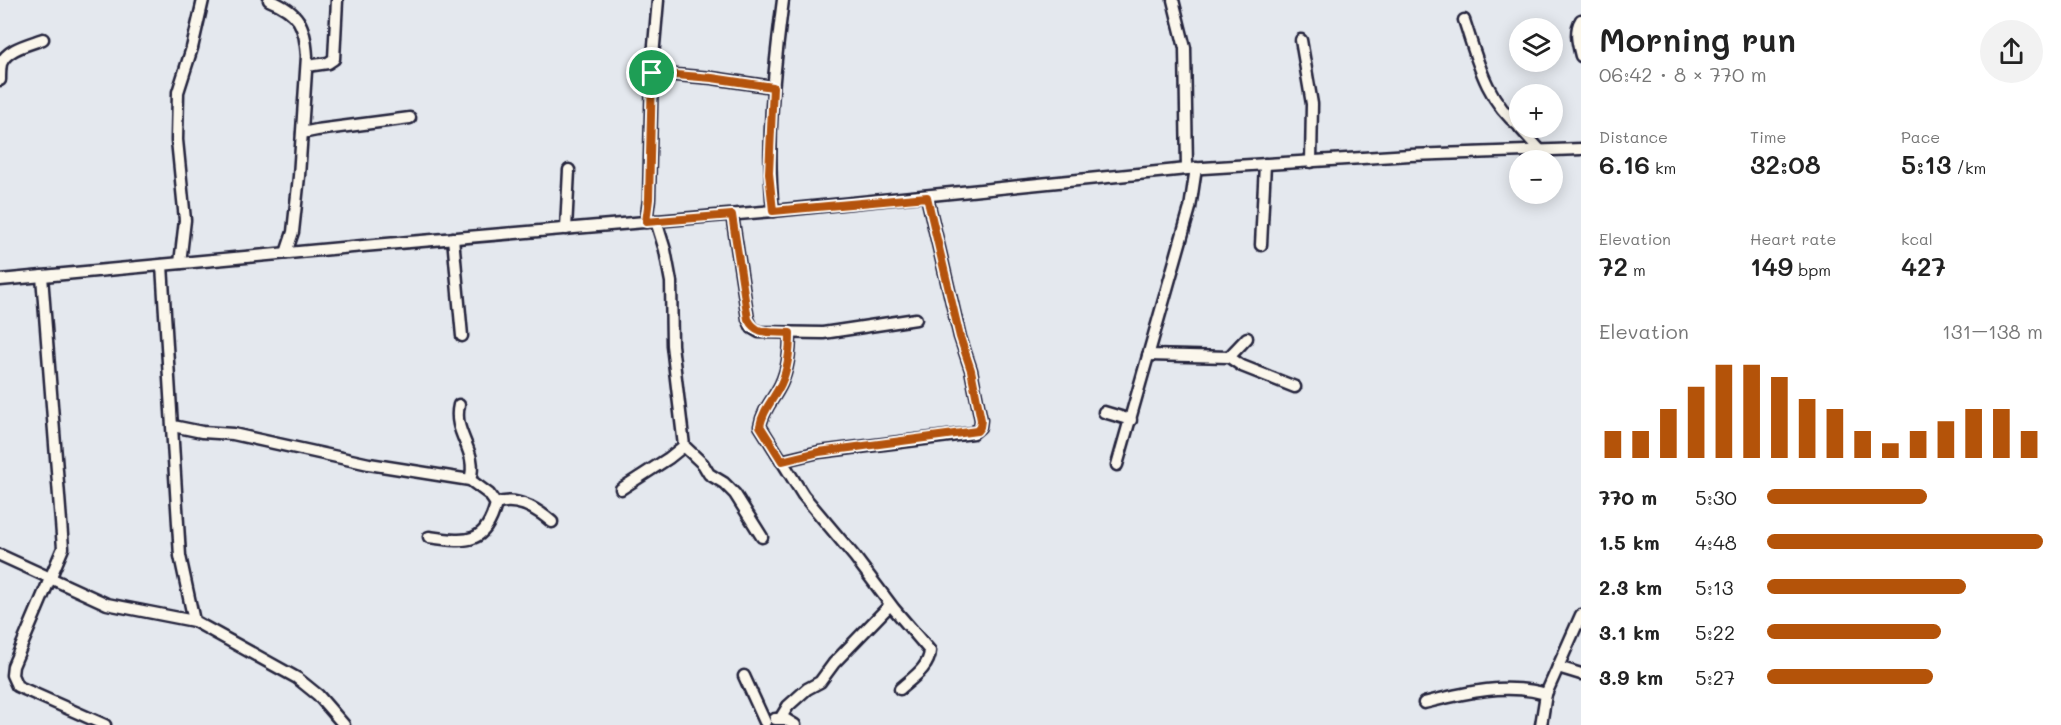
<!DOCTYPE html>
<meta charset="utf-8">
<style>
:root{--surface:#fff;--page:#f2f2f2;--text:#222;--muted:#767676;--accent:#b45309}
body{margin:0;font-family:Mali,sans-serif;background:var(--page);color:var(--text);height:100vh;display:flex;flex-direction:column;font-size:22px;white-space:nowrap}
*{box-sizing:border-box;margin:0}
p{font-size:20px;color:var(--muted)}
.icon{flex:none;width:33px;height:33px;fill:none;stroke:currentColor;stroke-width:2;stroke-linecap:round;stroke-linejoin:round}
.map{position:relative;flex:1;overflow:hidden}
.details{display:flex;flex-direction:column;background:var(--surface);width:480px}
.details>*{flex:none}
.tools{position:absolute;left:1509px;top:18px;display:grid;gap:12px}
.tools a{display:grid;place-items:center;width:54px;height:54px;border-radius:50%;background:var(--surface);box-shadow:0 3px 15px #0003;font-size:30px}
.pin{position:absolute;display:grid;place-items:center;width:51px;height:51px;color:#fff;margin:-26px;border:3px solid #fff;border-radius:50%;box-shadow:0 2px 6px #0007}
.round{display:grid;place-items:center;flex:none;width:63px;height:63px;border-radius:32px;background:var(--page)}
.overview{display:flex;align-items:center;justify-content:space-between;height:102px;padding:0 18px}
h1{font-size:33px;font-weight:600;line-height:45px}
.stats{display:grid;grid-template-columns:repeat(3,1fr);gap:9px;height:102px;padding:6px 18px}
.stats div{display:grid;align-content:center}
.stats b{font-size:26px;font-weight:600}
.stats small{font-size:16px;font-weight:400}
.stats p{font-size:16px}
.chart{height:168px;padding:12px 18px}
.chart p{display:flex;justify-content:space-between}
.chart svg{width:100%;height:108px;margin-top:6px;stroke:var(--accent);stroke-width:6}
ul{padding:0 18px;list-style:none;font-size:20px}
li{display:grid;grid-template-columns:96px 72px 1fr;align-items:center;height:45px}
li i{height:15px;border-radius:8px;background:var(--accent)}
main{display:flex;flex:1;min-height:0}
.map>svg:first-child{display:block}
</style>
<main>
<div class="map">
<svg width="1581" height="725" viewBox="0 0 1581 725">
<rect width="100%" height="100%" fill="#e4e8ee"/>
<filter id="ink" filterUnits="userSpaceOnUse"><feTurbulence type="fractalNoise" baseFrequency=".0167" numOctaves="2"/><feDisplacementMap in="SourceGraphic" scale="12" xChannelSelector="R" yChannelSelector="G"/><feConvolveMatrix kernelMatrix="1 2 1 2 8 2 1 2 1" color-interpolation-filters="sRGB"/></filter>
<g filter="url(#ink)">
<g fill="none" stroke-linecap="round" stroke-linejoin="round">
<defs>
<g id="street">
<path d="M269,0C299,12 305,25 307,56L299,176L293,232L286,253"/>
<polyline points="1173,0 1185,48 1187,169"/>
<path d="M1464,20C1477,59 1486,100 1520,127"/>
<path d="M1581,20C1574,31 1578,44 1581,56"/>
<polyline points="1301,40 1312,104 1311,162"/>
<polyline points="307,66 328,63 334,59 337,0"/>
<polyline points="652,73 712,78 773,87"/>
<path d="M0,80C0,75 0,69 1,64C6,49 30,44 43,39"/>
<polyline points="1520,128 1540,150"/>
<polyline points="302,133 317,130 410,118"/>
<path d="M773,211C766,141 774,70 783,0"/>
<polyline points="732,215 748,319 752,328 759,332 823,333 916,319"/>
<polyline points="656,221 665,250 671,282 672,345 684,446 703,464 709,474 724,483 735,494 762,537"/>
<polyline points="646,222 649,199 652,68 658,0"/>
<polyline points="566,229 569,170"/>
<polyline points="453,238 462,336"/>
<polyline points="1261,245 1265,164"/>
<polyline points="180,263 185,220 177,140 178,92 192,48 203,0"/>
<polyline points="162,265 180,556 194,621 297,678 318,695 344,725"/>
<polyline points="42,276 63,548 13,666 12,675 17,686 105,725"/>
<polyline points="0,280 363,246 773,211 1187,169 1410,155 1581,149"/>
<path d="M790,333C790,350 788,369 781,384C774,399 763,409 760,426L803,495L855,557L894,609L930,651C929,668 912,678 900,689"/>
<polyline points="1148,355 1229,357 1242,366 1295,387"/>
<polyline points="1229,357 1247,338"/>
<path d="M459,405C452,434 479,450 470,480"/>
<polyline points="1104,412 1131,420"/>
<polyline points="173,426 202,432 233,434 369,464 470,480 489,494 496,504"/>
<polyline points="781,461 819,452 973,433 980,427 981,420 971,370 960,337 927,197"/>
<polyline points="1117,465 1190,208 1196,168"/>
<polyline points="621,489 669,458 684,446"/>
<path d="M496,504C517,496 537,509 552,522"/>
<path d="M429,537C466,542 485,546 496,504"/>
<polyline points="0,555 107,604 194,621"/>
<polyline points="1558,667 1581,674"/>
<polyline points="744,676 765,722"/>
<path d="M1424,703C1464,693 1505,682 1546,694"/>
<polyline points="775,719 785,719 795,725"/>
<polyline points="780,719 788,706 807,689 820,682 834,663 890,605"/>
<polyline points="1541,725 1546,694 1581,615"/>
</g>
</defs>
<use href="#street" stroke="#22223b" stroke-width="15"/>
<use href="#street" stroke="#fbf7ec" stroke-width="10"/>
</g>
</g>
<g fill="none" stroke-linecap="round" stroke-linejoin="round" filter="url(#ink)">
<defs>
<path id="route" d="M652,73L712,78L773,87L769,173L773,211L927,197L960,337L971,370L981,420L980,427L977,431L819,452L782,461L760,426C763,409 774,399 781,384C788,369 790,351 790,333C773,331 757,337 748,319L732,215L646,222L649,199Z"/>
</defs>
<use href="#route" stroke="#fff" stroke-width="12"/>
<use href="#route" stroke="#b45309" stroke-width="8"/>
</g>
</svg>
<div class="tools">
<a><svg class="icon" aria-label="layers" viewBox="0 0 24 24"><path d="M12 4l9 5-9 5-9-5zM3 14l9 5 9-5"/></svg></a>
<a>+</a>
<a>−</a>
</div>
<div class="pin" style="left:652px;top:73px;background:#1e9e55"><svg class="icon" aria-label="arrive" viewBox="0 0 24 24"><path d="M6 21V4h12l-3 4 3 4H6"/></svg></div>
</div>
<section class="details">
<div class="overview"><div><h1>Morning run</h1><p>06:42 · 8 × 770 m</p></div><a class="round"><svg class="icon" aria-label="share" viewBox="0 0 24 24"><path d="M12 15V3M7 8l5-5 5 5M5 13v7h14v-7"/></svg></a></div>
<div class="stats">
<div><p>Distance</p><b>6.16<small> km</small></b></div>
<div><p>Time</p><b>32:08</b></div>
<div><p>Pace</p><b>5:13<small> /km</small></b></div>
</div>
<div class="stats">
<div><p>Elevation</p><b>72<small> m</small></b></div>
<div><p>Heart rate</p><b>149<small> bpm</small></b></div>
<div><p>kcal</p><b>427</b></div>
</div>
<div class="chart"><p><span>Elevation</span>131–138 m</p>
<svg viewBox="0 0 160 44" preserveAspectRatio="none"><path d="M5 44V33M15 44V33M25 44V24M35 44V15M45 44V6M55 44V6M65 44V11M75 44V20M85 44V24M95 44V33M105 44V38M115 44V33M125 44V29M135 44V24M145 44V24M155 44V33"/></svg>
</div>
<ul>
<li><b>770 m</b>5:30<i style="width:58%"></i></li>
<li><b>1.5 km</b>4:48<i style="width:100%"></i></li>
<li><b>2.3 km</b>5:13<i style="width:72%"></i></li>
<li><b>3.1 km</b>5:22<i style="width:63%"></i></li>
<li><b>3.9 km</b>5:27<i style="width:60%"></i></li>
</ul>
</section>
</main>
